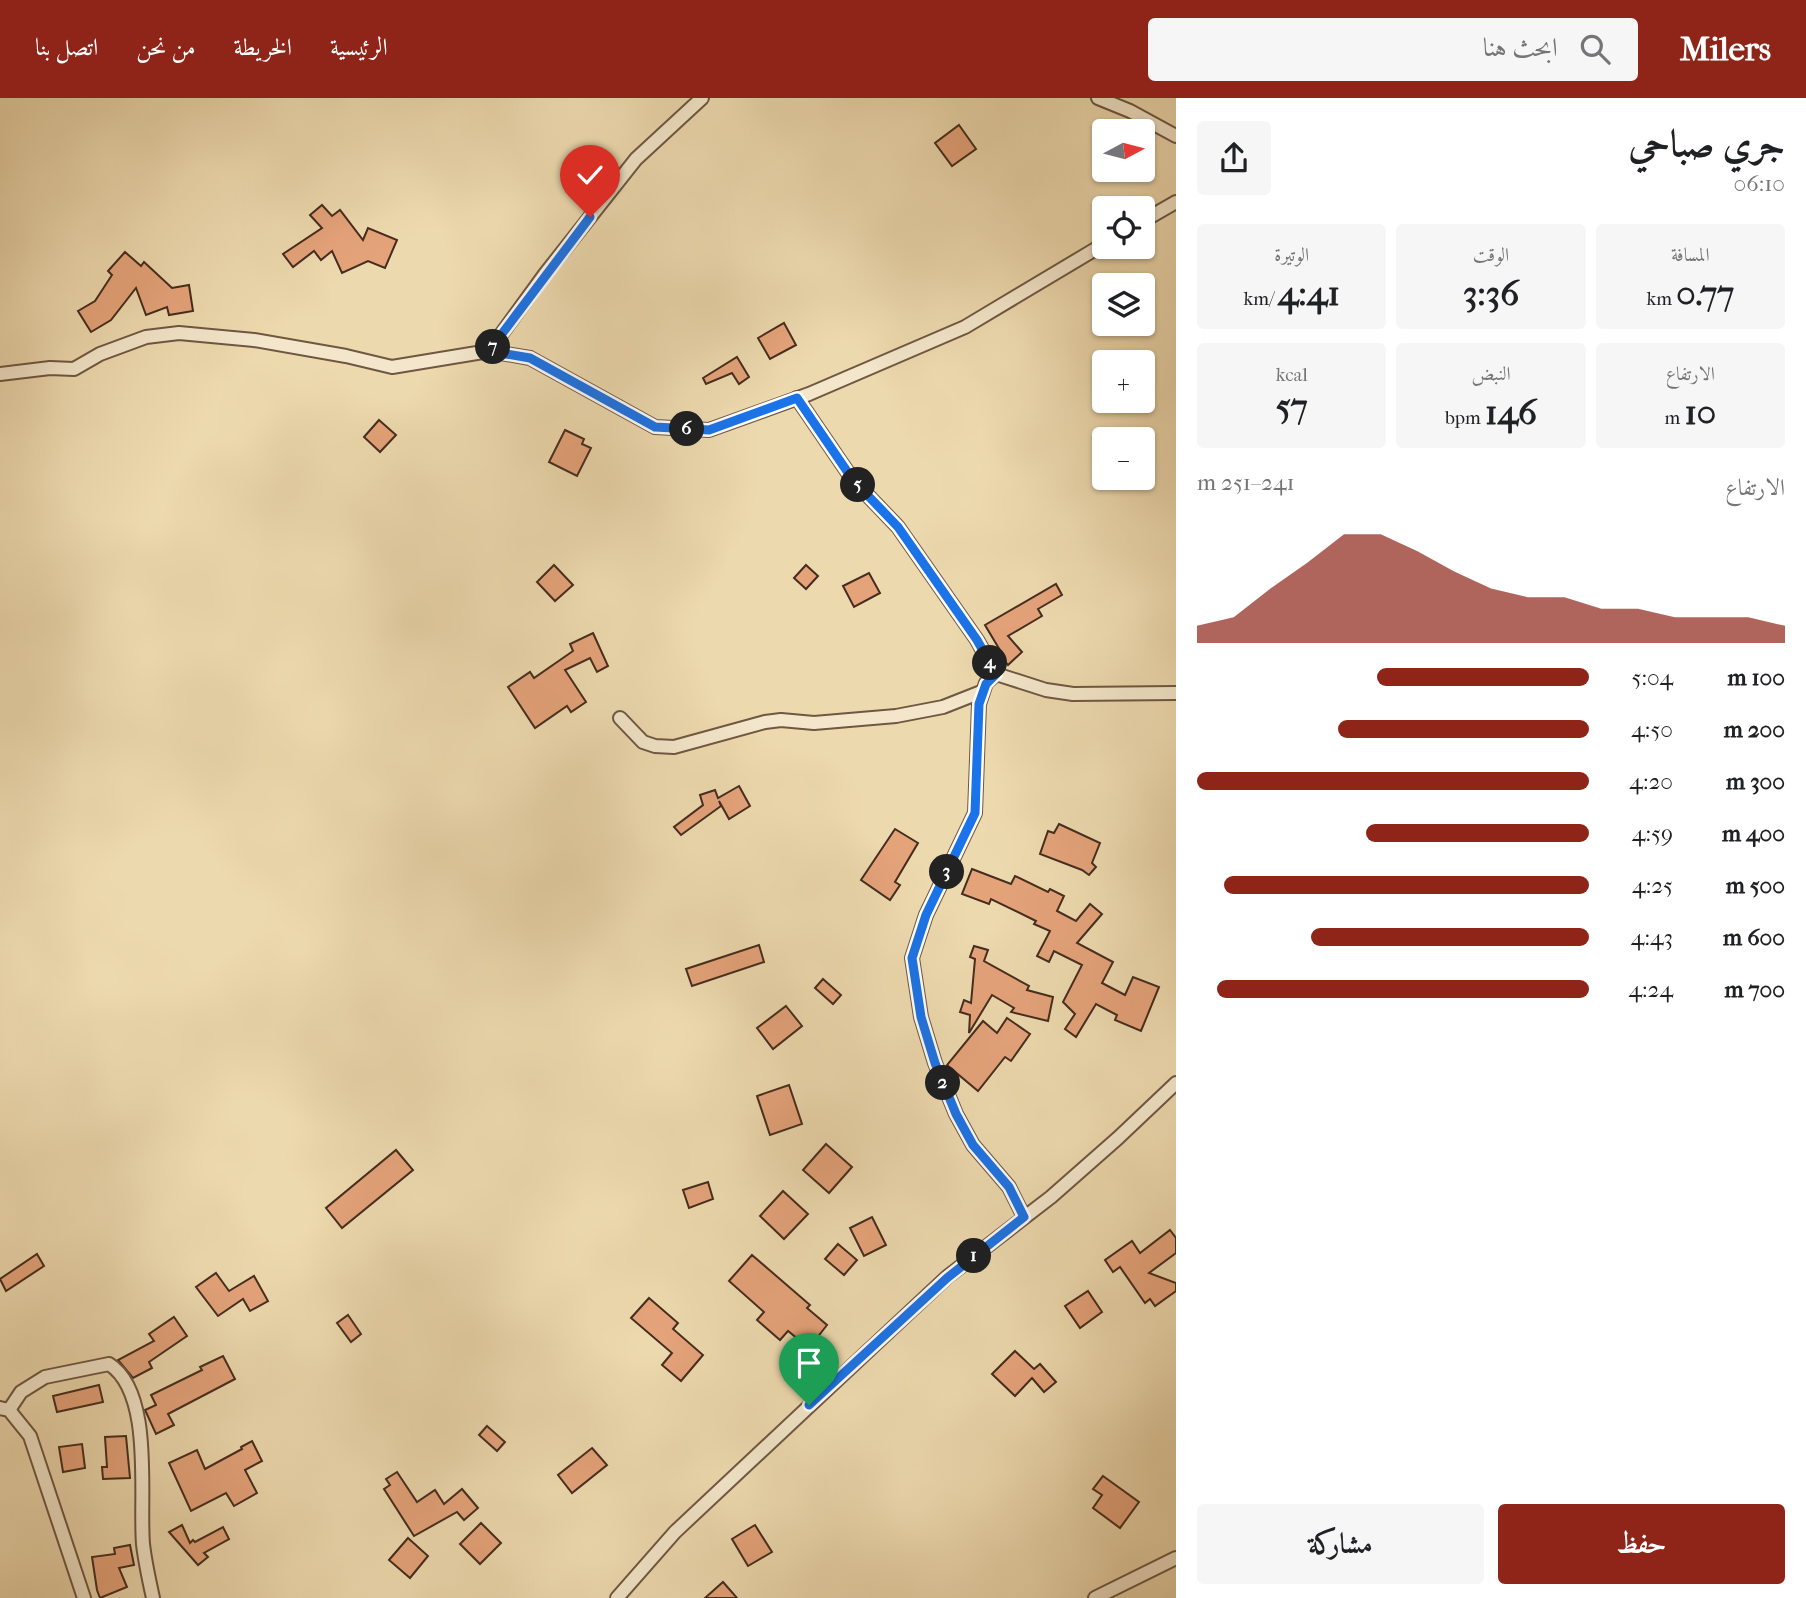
<!DOCTYPE html>
<html lang="ar">
<meta charset="utf-8">
<style>
:root{--surface:#fff;--page:#f6f6f6;--text:#202124;--muted:#757577;--accent:#8f2418}
body{margin:0;font-family:"IM FELL French Canon",Amiri,serif;background:var(--page);color:var(--text);direction:rtl;height:100vh;display:flex;flex-direction:column;font-size:26px;white-space:nowrap}
*{box-sizing:border-box;margin:0}
p{font-size:23px;color:var(--muted)}
.icon{flex:none;width:38px;height:38px;fill:none;stroke:currentColor;stroke-width:2;stroke-linecap:round;stroke-linejoin:round}
.map{position:relative;flex:1;overflow:hidden;direction:ltr}
.details{display:flex;flex-direction:column;background:var(--surface);width:630px}
.details>*{flex:none}
.needle{width:46px;rotate:83deg}
.fabs{position:absolute;left:1092px;top:21px;display:grid;gap:14px}
.fabs a{display:grid;place-items:center;width:63px;height:63px;border-radius:7px;background:var(--surface);box-shadow:0 2px 5px #0004;font-size:35px}
.pin{position:absolute;display:grid;place-items:center;width:60px;height:60px;color:#fff;margin:-72px -30px;border-radius:50% 50% 50% 0;rotate:-45deg;box-shadow:0 0 7px #0007}
.pin .icon{rotate:45deg}
.km{position:absolute;width:35px;height:35px;margin:-18px;border-radius:50%;background:#222;color:#fff;font-size:19px;line-height:35px;text-align:center}
.round{display:grid;place-items:center;flex:none;width:74px;height:74px;border-radius:7px;background:var(--page)}
.summary{display:flex;align-items:center;justify-content:space-between;height:119px;padding:0 21px}
h1{font-size:38px;font-weight:800;line-height:52px}
.stats{display:grid;grid-template-columns:repeat(3,1fr);gap:10px;height:119px;padding:7px 21px}
.stats div{display:grid;align-content:center;border-radius:7px;background:var(--page);text-align:center}
.stats b{font-size:35px;font-weight:800}
.stats small{font-size:19px;font-weight:400}
.stats p{font-size:19px}
.chart{height:196px;padding:14px 21px}
.chart p{display:flex;justify-content:space-between}
.chart svg{width:100%;height:126px;margin-top:7px;fill:var(--accent);opacity:.7}
.cta{display:flex;gap:14px;margin-top:auto;padding:14px 21px}
.cta a{flex:1;height:80px;border-radius:7px;background:var(--accent);color:#fff;font-size:28px;font-weight:800;line-height:80px;text-align:center}
.cta a+a{background:var(--page);color:var(--text)}
ul{padding:0 21px;list-style:none;font-size:23px}
li{display:grid;grid-template-columns:112px 84px 1fr;align-items:center;height:52px}
li i{height:18px;border-radius:9px;background:var(--accent)}
header{display:flex;align-items:center;gap:42px;box-sizing:border-box;height:98px;padding:0 35px;background:var(--accent);color:#fff}
header strong{font-size:33px}
nav{display:flex;gap:38px;margin-inline-start:auto;font-size:24px}
.search{width:490px;height:63px;background:var(--page);display:flex;align-items:center;gap:18px;box-sizing:border-box;padding:0 24px;border-radius:7px;color:var(--muted);font-size:26px}
main{display:flex;flex:1;min-height:0}
.map>svg:first-child{display:block}
</style>
<header>
<strong>Milers</strong>
<div class="search"><svg class="icon" aria-label="search" viewBox="0 0 24 24"><circle cx="10" cy="10" r="6"/><path d="M15 15l6 6"/></svg>ابحث هنا</div>
<nav><a>الرئيسية</a><a>الخريطة</a><a>من نحن</a><a>اتصل بنا</a></nav>
</header>
<main>
<section class="details">
<div class="summary"><div><h1>جري صباحي</h1><p>06:10</p></div><a class="round"><svg class="icon" aria-label="share" viewBox="0 0 24 24"><path d="M12 15V3M7 8l5-5 5 5M5 13v7h14v-7"/></svg></a></div>
<div class="stats">
<div><p>المسافة</p><b>0.77<small> km</small></b></div>
<div><p>الوقت</p><b>3:36</b></div>
<div><p>الوتيرة</p><b>4:41<small> /km</small></b></div>
</div>
<div class="stats">
<div><p>الارتفاع</p><b>10<small> m</small></b></div>
<div><p>النبض</p><b>146<small> bpm</small></b></div>
<div><p>kcal</p><b>57</b></div>
</div>
<div class="chart"><p><span>الارتفاع</span>241–251 m</p>
<svg viewBox="0 0 160 44" preserveAspectRatio="none"><path d="M0 44V38L10 35L20 25L30 16L40 6L50 6L60 12L70 19L80 25L90 28L100 28L110 32L120 32L130 35L140 35L150 35L160 38V44z"/></svg>
</div>
<ul>
<li><b>100 m</b>5:04<i style="width:54%"></i></li>
<li><b>200 m</b>4:50<i style="width:64%"></i></li>
<li><b>300 m</b>4:20<i style="width:100%"></i></li>
<li><b>400 m</b>4:59<i style="width:57%"></i></li>
<li><b>500 m</b>4:25<i style="width:93%"></i></li>
<li><b>600 m</b>4:43<i style="width:71%"></i></li>
<li><b>700 m</b>4:24<i style="width:95%"></i></li>
</ul>
<div class="cta"><a>حفظ</a><a>مشاركة</a></div>
</section>
<div class="map">
<svg width="1176" height="1500" viewBox="0 0 1176 1500">
<rect width="100%" height="100%" fill="#edd9ae"/>
<filter id="stains"><feTurbulence type="fractalNoise" baseFrequency=".00286" numOctaves="4"/><feColorMatrix values="0 0 0 0 .2 0 0 0 0 .09 0 0 0 0 .02 0 0 0 .5 -.17"/></filter>
<radialGradient id="worn" r=".72"><stop offset=".6" stop-color="#630" stop-opacity="0"/><stop offset="1" stop-color="#630" stop-opacity=".3"/></radialGradient>
<g fill="#e5a37a" stroke="#452c1e" stroke-width="2">
<polygon points="959,27 976,51 952,68 935,45"/>
<polygon points="322,107 332,118 340,112 363,142 368,130 397,142 385,170 368,163 342,175 332,153 321,162 314,153 293,169 283,156 322,130 310,117"/>
<polygon points="125,154 141,168 144,164 172,190 189,187 193,213 169,217 167,209 146,217 136,190 111,222 91,234 78,213 95,203 112,177 108,173"/>
<polygon points="784,225 796,247 770,261 758,240"/>
<polygon points="737,259 749,279 739,286 732,275 706,286 703,280"/>
<polygon points="379,322 396,337 380,354 364,339"/>
<polygon points="565,332 584,341 582,346 591,350 577,378 549,364"/>
<polygon points="554,467 573,487 555,503 537,484"/>
<polygon points="806,467 818,478 806,491 794,480"/>
<polygon points="869,475 880,495 854,509 843,488"/>
<polygon points="1056,486 1062,497 1038,511 1042,518 1008,538 1022,554 1008,567 998,556 1001,554 985,527"/>
<polygon points="593,535 608,568 597,574 590,560 565,572 586,604 571,614 567,608 535,630 508,589 530,574 534,580 573,553 570,546"/>
<polygon points="739,688 750,708 729,721 719,703 721,708 681,737 674,729 703,707 700,697 715,692 718,700"/>
<polygon points="1059,726 1100,745 1092,765 1096,769 1089,777 1082,772 1040,756 1048,733 1054,735"/>
<polygon points="895,731 918,745 895,784 900,787 890,802 861,782"/>
<polygon points="972,771 1011,786 1015,778 1048,794 1050,791 1064,798 1057,813 1076,823 1090,806 1102,816 1077,845 1113,864 1102,885 1125,897 1133,879 1159,889 1141,933 1115,922 1117,917 1096,906 1076,939 1065,931 1075,916 1063,904 1082,867 1054,853 1049,864 1037,858 1050,833 1034,826 1036,823 991,801 989,806 962,796"/>
<polygon points="759,847 764,864 692,888 686,871"/>
<polygon points="974,848 988,852 984,863 1029,888 1027,892 1053,899 1048,923 1011,914 1014,910 992,897 969,935 970,917 960,914 964,902 971,905 975,861 970,859"/>
<polygon points="823,881 841,897 833,906 815,890"/>
<polygon points="786,908 802,928 773,951 757,930"/>
<polygon points="1007,920 1030,936 1011,963 1005,959 978,993 947,967 983,923 997,935"/>
<polygon points="789,987 802,1026 770,1037 757,998"/>
<polygon points="826,1046 852,1069 829,1095 803,1072"/>
<polygon points="396,1052 413,1072 342,1130 326,1110"/>
<polygon points="708,1084 713,1101 689,1110 683,1092"/>
<polygon points="783,1093 808,1116 784,1141 760,1118"/>
<polygon points="872,1119 886,1147 864,1158 850,1130"/>
<polygon points="1170,1132 1176,1140 1176,1155 1149,1175 1176,1185 1176,1193 1155,1208 1150,1201 1145,1205 1120,1169 1113,1174 1105,1162 1132,1143 1140,1155"/>
<polygon points="838,1146 857,1162 844,1177 825,1161"/>
<polygon points="37,1156 44,1168 6,1193 0,1181"/>
<polygon points="752,1157 810,1207 807,1210 827,1227 809,1250 788,1233 780,1242 757,1222 764,1214 729,1183"/>
<polygon points="216,1175 229,1193 254,1178 268,1203 250,1213 243,1201 218,1218 196,1189"/>
<polygon points="1088,1193 1102,1214 1080,1230 1065,1208"/>
<polygon points="649,1200 678,1225 673,1231 703,1257 681,1283 662,1267 672,1255 631,1220"/>
<polygon points="348,1217 361,1236 351,1244 337,1225"/>
<polygon points="174,1219 187,1238 149,1264 152,1270 133,1280 118,1262 154,1243 149,1236"/>
<polygon points="1015,1253 1034,1271 1040,1266 1056,1284 1044,1294 1032,1280 1015,1298 992,1276"/>
<polygon points="223,1258 235,1281 168,1316 174,1327 156,1336 145,1312 156,1307 151,1297 202,1272 200,1269"/>
<polygon points="99,1287 103,1304 57,1314 53,1298"/>
<polygon points="487,1328 505,1344 497,1353 479,1337"/>
<polygon points="126,1338 130,1380 103,1381 102,1369 107,1369 105,1339"/>
<polygon points="252,1343 262,1363 245,1372 257,1395 234,1408 226,1395 191,1413 169,1365 197,1352 205,1371 242,1351 241,1349"/>
<polygon points="82,1346 85,1370 63,1374 59,1349"/>
<polygon points="592,1350 607,1367 572,1395 558,1377"/>
<polygon points="397,1374 417,1404 435,1392 444,1406 462,1391 478,1410 464,1422 457,1414 414,1438 384,1391 390,1387 386,1381"/>
<polygon points="1103,1378 1139,1404 1120,1430 1093,1410 1102,1397 1093,1391"/>
<polygon points="481,1425 501,1445 480,1466 460,1446"/>
<polygon points="182,1427 190,1445 193,1442 195,1444 223,1429 229,1441 204,1455 208,1459 198,1467 169,1434"/>
<polygon points="755,1427 772,1454 748,1468 732,1441"/>
<polygon points="408,1440 428,1458 410,1480 389,1462"/>
<polygon points="130,1447 134,1467 119,1470 127,1489 100,1500 97,1492 92,1459 115,1456 114,1450"/>
<polygon points="723,1484 737,1500 705,1500"/>
</g>
<g fill="none" stroke-linecap="round" stroke-linejoin="round">
<defs>
<g id="street">
<polyline points="1098,0 1130,13 1176,38"/>
<polyline points="1143,123 1176,104"/>
<polyline points="489,253 545,176 636,61 702,0"/>
<polyline points="0,276 50,270 74,271 100,256 146,239 179,235 254,242 346,258 392,269 489,253 530,260 655,329 709,332 809,296 965,229 1104,146"/>
<polyline points="797,300 853,382 898,429 977,542 996,576 986,585 979,606 975,715 926,817 912,860 921,919 935,965 956,1016 973,1047 1009,1089 1024,1119"/>
<polyline points="996,576 1046,592 1073,596 1176,595"/>
<polyline points="620,620 643,644 655,648 674,649 765,624 781,622 814,625 896,618 943,609 981,594"/>
<polyline points="0,1310 9,1312 30,1338 84,1500"/>
<path d="M9,1312L21,1294L45,1279L109,1266C154,1295 139,1399 143,1446C145,1464 149,1482 153,1500"/>
<polyline points="617,1500 675,1434 947,1179 1051,1099 1118,1040 1176,985"/>
<polyline points="1095,1500 1176,1460"/>
</g>
</defs>
<use href="#street" stroke="#6f5742" stroke-width="16"/>
<use href="#street" stroke="#f3e6ca" stroke-width="12"/>
</g>
<g fill="none" stroke-linecap="round" stroke-linejoin="round">
<defs>
<polyline id="route" points="590,119 489,253 530,260 655,329 709,332 797,300 853,382 898,429 977,542 996,576 986,586 979,606 975,715 926,817 912,860 921,919 935,965 956,1016 973,1047 1009,1089 1024,1119 947,1180 809,1307"/>
</defs>
<use href="#route" stroke="#fff" stroke-width="14"/>
<use href="#route" stroke="#1a73e8" stroke-width="9"/>
</g>
<rect width="100%" height="100%" filter="url(#stains)"/>
<rect width="100%" height="100%" fill="url(#worn)"/>
</svg>
<div class="fabs">
<a><svg class="needle" viewBox="-14 -14 28 28"><path d="M0-13l5 13h-10z" fill="#e53935"/><path d="M0 13l5-13h-10z" fill="#757577"/></svg></a>
<a><svg class="icon" aria-label="locate" viewBox="0 0 24 24"><circle cx="12" cy="12" r="6"/><path d="M12 2v4M12 18v4M2 12h4M18 12h4"/></svg></a>
<a><svg class="icon" aria-label="layers" viewBox="0 0 24 24"><path d="M12 4l9 5-9 5-9-5zM3 14l9 5 9-5"/></svg></a>
<a>+</a>
<a>−</a>
</div>
<div class="pin" style="left:809px;top:1307px;background:#1e9e55"><svg class="icon" aria-label="arrive" viewBox="0 0 24 24"><path d="M6 21V4h12l-3 4 3 4H6"/></svg></div>
<div class="pin" style="left:590px;top:119px;background:#d93025"><svg class="icon" aria-label="check" viewBox="0 0 24 24"><path d="M5 12l5 5 9-10"/></svg></div>
<b class="km" style="left:974px;top:1158px">1</b>
<b class="km" style="left:943px;top:985px">2</b>
<b class="km" style="left:947px;top:774px">3</b>
<b class="km" style="left:990px;top:565px">4</b>
<b class="km" style="left:858px;top:387px">5</b>
<b class="km" style="left:687px;top:331px">6</b>
<b class="km" style="left:493px;top:249px">7</b>
</div>
</main>
